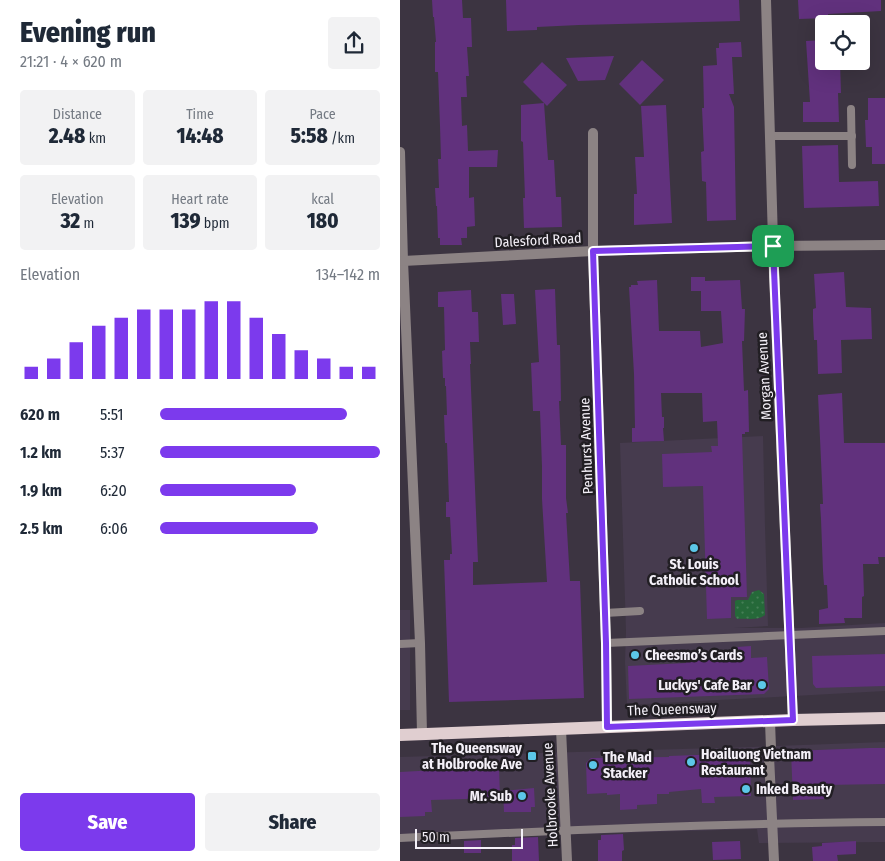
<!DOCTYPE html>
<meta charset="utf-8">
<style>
:root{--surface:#fff;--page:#f2f2f3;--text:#1f2937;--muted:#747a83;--accent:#7c3aed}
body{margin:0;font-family:"Fira Sans Condensed",sans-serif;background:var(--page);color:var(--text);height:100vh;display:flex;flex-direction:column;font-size:19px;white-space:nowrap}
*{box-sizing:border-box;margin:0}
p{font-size:16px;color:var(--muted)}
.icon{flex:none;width:28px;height:28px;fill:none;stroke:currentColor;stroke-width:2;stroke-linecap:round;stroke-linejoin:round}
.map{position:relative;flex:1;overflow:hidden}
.panel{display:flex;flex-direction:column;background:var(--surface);width:400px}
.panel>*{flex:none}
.fabs{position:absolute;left:415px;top:15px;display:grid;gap:10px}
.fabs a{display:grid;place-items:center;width:55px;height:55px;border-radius:5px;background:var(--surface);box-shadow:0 5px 20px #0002;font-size:25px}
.scale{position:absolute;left:15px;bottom:12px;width:108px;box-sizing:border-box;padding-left:5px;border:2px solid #f4f0f8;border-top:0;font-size:14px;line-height:18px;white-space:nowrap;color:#f4f0f8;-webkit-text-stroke:4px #211e23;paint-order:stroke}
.pin{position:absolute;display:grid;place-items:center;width:42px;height:42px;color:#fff;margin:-21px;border-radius:10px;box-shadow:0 2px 8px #0006}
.round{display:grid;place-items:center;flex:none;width:52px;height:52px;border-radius:5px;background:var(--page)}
.head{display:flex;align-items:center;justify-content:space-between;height:85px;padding:0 20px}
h1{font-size:28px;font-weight:800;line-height:38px}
.metrics{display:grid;grid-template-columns:repeat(3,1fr);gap:8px;height:85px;padding:5px 20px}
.metrics div{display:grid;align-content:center;border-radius:5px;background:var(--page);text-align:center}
.metrics b{font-size:21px;font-weight:800}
.metrics small{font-size:14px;font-weight:400}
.metrics p{font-size:14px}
.chart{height:140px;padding:10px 20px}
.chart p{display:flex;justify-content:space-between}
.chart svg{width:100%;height:90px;margin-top:5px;stroke:var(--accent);stroke-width:6}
.button{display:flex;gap:10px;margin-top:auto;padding:10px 20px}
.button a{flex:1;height:58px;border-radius:5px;background:var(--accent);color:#fff;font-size:20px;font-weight:800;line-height:58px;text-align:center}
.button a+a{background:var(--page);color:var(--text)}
ul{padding:0 20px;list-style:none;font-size:16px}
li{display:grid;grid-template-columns:80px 60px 1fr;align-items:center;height:38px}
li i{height:12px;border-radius:6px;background:var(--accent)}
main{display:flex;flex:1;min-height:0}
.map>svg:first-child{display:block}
</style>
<main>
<section class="panel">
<div class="head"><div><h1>Evening run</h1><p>21:21 · 4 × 620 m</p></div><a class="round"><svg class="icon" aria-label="share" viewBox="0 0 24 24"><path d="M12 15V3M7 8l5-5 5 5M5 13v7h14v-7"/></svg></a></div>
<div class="metrics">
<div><p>Distance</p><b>2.48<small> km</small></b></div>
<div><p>Time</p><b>14:48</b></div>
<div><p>Pace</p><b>5:58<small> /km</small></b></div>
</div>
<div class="metrics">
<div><p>Elevation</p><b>32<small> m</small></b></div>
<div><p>Heart rate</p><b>139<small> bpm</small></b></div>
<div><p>kcal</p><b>180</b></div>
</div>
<div class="chart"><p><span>Elevation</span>134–142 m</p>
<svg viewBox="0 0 160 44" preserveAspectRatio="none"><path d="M5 44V38M15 44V34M25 44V26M35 44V18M45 44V14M55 44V10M65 44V10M75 44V10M85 44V6M95 44V6M105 44V14M115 44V22M125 44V30M135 44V34M145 44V38M155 44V38"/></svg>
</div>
<ul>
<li><b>620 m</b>5:51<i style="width:85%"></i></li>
<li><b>1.2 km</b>5:37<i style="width:100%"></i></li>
<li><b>1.9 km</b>6:20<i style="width:62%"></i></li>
<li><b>2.5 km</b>6:06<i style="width:72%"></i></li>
</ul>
<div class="button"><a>Save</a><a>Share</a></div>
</section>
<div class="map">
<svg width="485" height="861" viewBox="0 0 485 861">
<defs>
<pattern id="park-dots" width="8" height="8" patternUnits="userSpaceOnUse" patternTransform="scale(1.25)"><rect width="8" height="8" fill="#256939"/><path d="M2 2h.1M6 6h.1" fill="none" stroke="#457f56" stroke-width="1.8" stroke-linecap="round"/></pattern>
</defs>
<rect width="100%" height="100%" fill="#3c3441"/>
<g fill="#463b4e">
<polygon points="363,436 365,527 368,626 334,628 401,628 485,623 485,691 227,705 225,662 226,631 220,443"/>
<rect x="0" y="610" width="10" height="100"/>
<polygon points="485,742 485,842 359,843 357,829 148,835 0,842 0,757 351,747"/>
</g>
<path fill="url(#park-dots)" d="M359,590L364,594L365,615C357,621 347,618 337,619L335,616V601L337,600H348L352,592Z"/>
<g fill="#61317d">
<polygon points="32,0 62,0 63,18 71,18 72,47 67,47 69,76 66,76 67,97 61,97 62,126 67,125 68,151 98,150 97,167 69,167 69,198 74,197 75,226 67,227 67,238 61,238 62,245 40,245 40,238 38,238 37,206 36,206 35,188 39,188 38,159 41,159 40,126 38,72 35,72 35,42 36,42 34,17 33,17"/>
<polygon points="106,0 339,0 340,21 179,25 137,27 137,30 107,31"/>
<polygon points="398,0 481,0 481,11 428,14 428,18 399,19"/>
<polygon points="424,40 424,63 440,62 441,93 438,93 439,122 403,122 403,102 410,102 406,41"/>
<polygon points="341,42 342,57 332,57 334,94 329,94 334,107 336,220 307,221 306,182 302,181 301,152 304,151 302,108 304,108 303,66 317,65 316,48 319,48 319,43"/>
<polygon points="214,56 205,80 178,81 166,58"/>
<polygon points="242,60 264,80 240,105 219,84"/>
<polygon points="142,62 167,85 147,106 123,82"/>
<polygon points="468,98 485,98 485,164 472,164 472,147 466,147 465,120 468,120"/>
<polygon points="144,103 148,160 154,160 156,197 161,197 162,227 124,228 123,198 125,198 123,142 121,141 121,105"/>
<polygon points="266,105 272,223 234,225 234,194 237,194 235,157 244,157 241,106"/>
<polygon points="438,145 439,182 478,181 479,206 404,208 402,146"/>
<polygon points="444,272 446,307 471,308 472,339 441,340 442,373 418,374 417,340 414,340 413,319 413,309 416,308 414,274"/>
<polygon points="291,277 305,277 305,281 340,280 342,309 345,309 344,341 342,341 344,391 348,390 349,432 345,432 345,434 342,434 347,597 331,597 331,618 307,619 303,486 263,487 262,454 312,452 311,446 318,446 317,421 303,422 302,393 261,393 262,417 264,417 264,428 263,428 264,441 232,442 232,428 235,428 234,374 229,287 231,287 231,285 238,285 237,281 257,280 259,331 300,331 301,347 323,343 321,311 301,311 301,291 291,291"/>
<polygon points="155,289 157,345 160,345 161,401 159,401 161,445 166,445 166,498 168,513 166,513 170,581 180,581 184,698 49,702 44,560 50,560 50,554 52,554 50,517 46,517 46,502 49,502 47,443 45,443 44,415 47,415 46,386 45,386 45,378 43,378 42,351 45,350 44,307 38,307 38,292 71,290 72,312 78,312 79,342 70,342 71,364 70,364 78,562 73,562 73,585 147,582 142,499 142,467 140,411 133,411 131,363 139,362 135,290"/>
<polygon points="101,294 114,294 116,324 103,325"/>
<polygon points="442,393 444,443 485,443 485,557 478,557 479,564 463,564 464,596 462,597 462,618 444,618 445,623 419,624 419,610 428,608 427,585 424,585 423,571 421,519 420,504 423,504 418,395"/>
<polygon points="351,646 351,658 367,657 369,689 364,694 229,699 228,666 286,663 285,656 326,654 326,652 338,651 337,647"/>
<polygon points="485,654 485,686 416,688 413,684 412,656"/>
<polygon points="470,748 485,748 485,784 424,785 425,799 393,800 391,751"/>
<polygon points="350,753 351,796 314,797 315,803 302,803 301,789 269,792 269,794 257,794 257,804 237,805 237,809 220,810 220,794 207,795 207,793 187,794 186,763 191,758 269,757 269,756"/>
<polygon points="99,766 100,798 31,800 32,812 25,812 25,816 0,817 0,772 37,770 37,767"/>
<polygon points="134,788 135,807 131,807 131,812 104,812 103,791"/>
<polygon points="223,834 224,850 222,851 222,861 198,861 198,840 201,840 201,835"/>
<polygon points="138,837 139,861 112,861 112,845 115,845 115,838"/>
<polygon points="81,840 81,853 64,853 64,841"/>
<polygon points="340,841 341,859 313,860 312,842"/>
<polygon points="456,841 456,854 437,855 438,861 413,861 412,847 422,846 422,843"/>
</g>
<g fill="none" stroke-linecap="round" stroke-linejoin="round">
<g stroke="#8c8384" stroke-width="8">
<polyline points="451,109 452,165"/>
<polyline points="370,136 452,136"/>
<polyline points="205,613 240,611"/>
<polyline points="206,643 485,631"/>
<polyline points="0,644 20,643"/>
<path d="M0,838C162,830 323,823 485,822"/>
</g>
<g stroke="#8c8384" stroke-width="10">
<polyline points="366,0 374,275 393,720"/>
<polyline points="193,133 193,251 206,643 207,727"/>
<polyline points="0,152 3,261 20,643 22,734"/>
<polyline points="3,261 193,251 373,246 485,245"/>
<polyline points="370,721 371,749 369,756 374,861"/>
<polyline points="161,729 167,861"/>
</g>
<polyline stroke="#e0ced0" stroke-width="12" points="0,735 393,720 485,718"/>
</g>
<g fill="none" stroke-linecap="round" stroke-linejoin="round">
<defs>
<polygon id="route" points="373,246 393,720 207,727 206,643 193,251"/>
</defs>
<use href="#route" stroke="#fff" stroke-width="10"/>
<use href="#route" stroke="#7c3aed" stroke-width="6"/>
</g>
<g fill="#5cc7e8" stroke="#211e23" stroke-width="2">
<circle cx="294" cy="548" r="5"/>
<circle cx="235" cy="655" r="5"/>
<circle cx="362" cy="685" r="5"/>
<rect x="127" y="751" width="10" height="10" rx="2.5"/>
<circle cx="291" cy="762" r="5"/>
<circle cx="193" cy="765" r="5"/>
<circle cx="346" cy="789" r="5"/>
<circle cx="122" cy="796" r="5"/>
</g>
<g text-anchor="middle" stroke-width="5" stroke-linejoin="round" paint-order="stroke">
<g font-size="14" fill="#f4f0f8" stroke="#211e23">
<text transform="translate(138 240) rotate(-3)" y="5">Dalesford Road</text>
<text transform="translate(364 376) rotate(-93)" y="5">Morgan Avenue</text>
<text transform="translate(186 446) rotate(-92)" y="5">Penhurst Avenue</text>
<text transform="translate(272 709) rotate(-2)" y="5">The Queensway</text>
<text transform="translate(150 795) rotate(-93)" y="5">Holbrooke Avenue</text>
</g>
<g font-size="14" font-weight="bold" fill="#f4f0f8" stroke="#211e23" text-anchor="start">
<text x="294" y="569" text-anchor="middle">St. Louis<tspan x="294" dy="16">Catholic School</tspan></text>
<text x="245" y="660">Cheesmo’s Cards</text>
<text x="352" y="690" text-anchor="end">Luckys' Cafe Bar</text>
<text x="122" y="753" text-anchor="end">The Queensway<tspan x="122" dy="16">at Holbrooke Ave</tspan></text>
<text x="301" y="759">Hoailuong Vietnam<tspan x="301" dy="16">Restaurant</tspan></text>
<text x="203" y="762">The Mad<tspan x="203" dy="16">Stacker</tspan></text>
<text x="356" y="794">Inked Beauty</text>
<text x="112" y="801" text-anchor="end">Mr. Sub</text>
</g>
</g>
</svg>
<div class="fabs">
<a><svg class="icon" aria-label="locate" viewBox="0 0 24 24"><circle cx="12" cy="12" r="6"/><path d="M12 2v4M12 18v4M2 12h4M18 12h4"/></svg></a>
</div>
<div class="scale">50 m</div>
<div class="pin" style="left:373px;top:246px;background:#1e9e55"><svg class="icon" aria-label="arrive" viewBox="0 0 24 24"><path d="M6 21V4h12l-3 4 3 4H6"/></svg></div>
</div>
</main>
